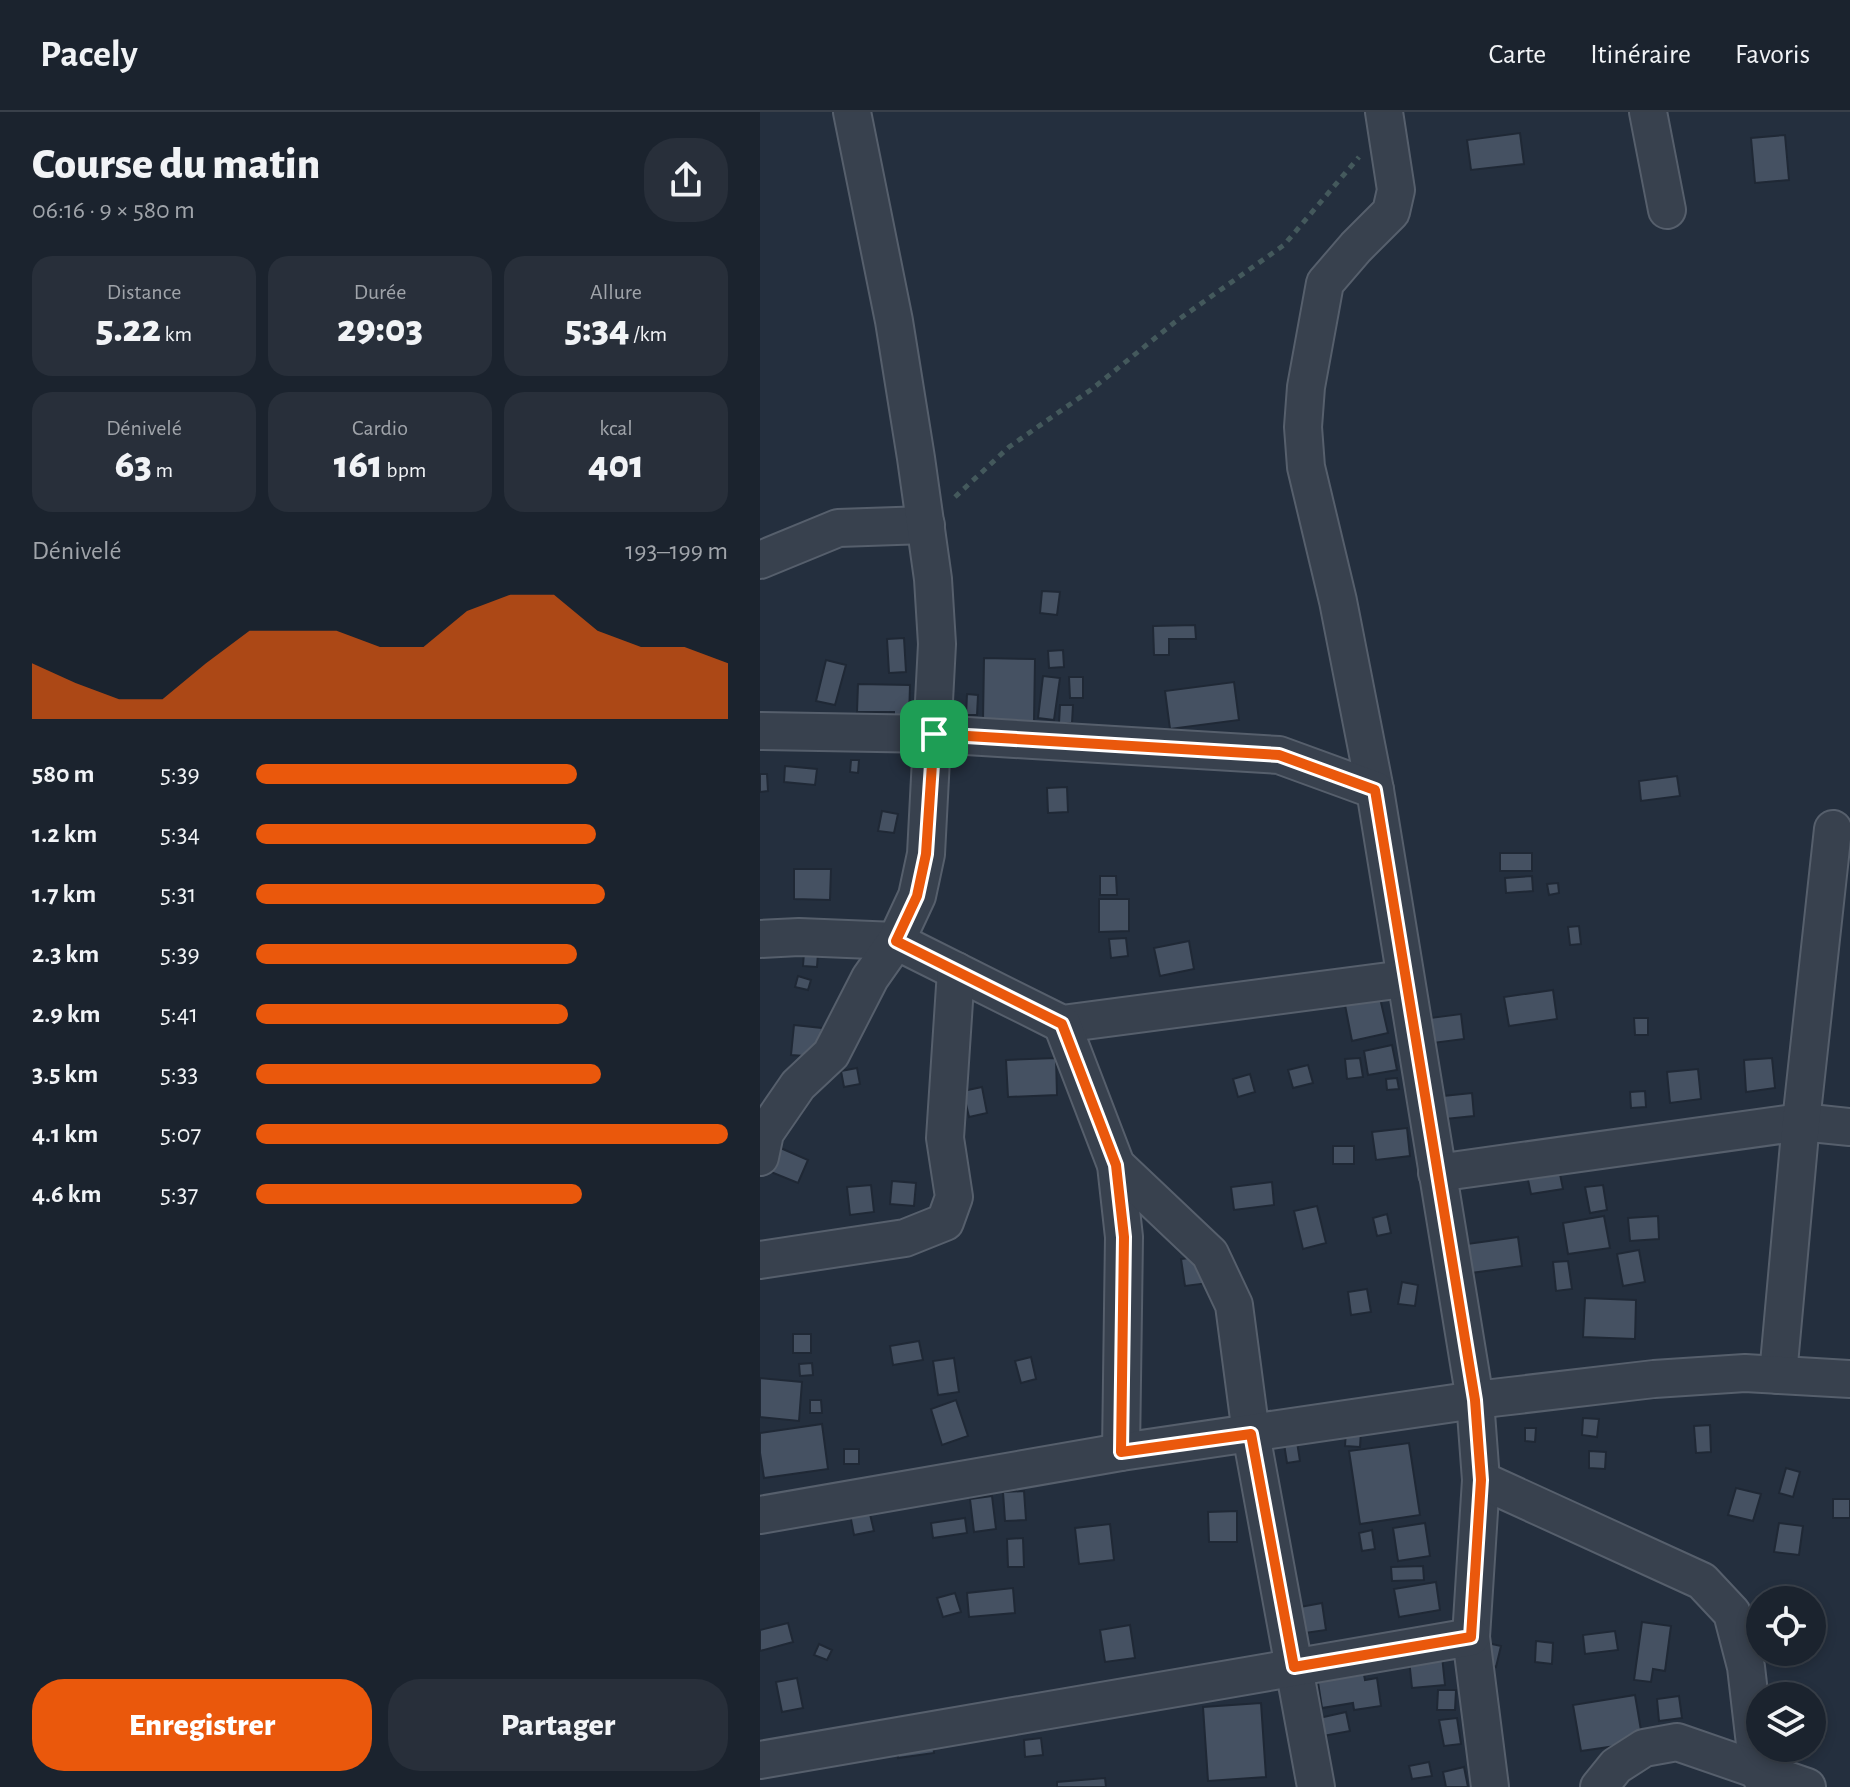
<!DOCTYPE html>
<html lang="fr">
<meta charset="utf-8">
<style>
:root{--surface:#1b232e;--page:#282f3a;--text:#f1f3f6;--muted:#a0a4aa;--line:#39404a;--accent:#ea580c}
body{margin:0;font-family:"Alegreya Sans",sans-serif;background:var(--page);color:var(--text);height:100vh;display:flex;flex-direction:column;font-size:30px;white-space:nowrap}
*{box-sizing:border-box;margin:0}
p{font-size:26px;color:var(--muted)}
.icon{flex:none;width:44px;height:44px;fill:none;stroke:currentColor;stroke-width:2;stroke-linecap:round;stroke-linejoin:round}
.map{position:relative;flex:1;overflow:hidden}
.drawer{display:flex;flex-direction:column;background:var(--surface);width:760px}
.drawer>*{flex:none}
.tools{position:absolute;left:986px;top:1474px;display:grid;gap:16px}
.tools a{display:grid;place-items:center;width:80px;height:80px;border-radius:50%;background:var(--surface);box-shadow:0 4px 12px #0003,0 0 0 2px var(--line);font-size:40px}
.pin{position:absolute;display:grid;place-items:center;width:68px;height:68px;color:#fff;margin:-34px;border-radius:16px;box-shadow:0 4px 12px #0006}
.round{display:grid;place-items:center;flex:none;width:84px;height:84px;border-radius:32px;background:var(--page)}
.overview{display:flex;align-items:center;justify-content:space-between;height:136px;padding:0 32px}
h1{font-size:44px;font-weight:800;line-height:60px}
.metrics{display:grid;grid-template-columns:repeat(3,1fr);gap:12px;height:136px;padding:8px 32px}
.metrics div{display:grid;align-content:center;border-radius:20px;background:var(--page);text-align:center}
.metrics b{font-size:40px;font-weight:800}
.metrics small{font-size:22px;font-weight:400}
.metrics p{font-size:22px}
.chart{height:224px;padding:16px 32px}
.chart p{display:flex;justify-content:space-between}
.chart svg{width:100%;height:144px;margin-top:8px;fill:var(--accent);opacity:.7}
.cta{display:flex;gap:16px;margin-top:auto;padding:16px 32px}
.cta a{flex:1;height:92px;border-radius:32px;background:var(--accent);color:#fff;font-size:32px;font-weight:800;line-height:92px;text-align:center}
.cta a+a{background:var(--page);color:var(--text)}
ul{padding:0 32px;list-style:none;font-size:26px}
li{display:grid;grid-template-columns:128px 96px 1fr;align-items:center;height:60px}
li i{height:20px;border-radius:10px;background:var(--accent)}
header{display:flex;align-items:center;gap:48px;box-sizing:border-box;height:112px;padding:0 40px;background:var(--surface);border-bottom:2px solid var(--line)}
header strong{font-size:38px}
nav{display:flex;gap:44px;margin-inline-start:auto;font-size:28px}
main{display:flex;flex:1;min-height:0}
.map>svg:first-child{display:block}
</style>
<header>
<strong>Pacely</strong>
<nav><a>Carte</a><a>Itinéraire</a><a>Favoris</a></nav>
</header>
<main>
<section class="drawer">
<div class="overview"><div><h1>Course du matin</h1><p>06:16 · 9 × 580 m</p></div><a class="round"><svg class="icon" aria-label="share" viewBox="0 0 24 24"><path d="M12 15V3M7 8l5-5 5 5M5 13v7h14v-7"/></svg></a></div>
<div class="metrics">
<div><p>Distance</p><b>5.22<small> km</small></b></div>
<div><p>Durée</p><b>29:03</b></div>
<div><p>Allure</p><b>5:34<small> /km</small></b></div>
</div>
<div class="metrics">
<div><p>Dénivelé</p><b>63<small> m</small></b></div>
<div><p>Cardio</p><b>161<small> bpm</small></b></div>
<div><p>kcal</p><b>401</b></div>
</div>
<div class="chart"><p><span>Dénivelé</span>193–199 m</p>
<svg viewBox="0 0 160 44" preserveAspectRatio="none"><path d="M0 44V27L10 33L20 38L30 38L40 27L50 17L60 17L70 17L80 22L90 22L100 11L110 6L120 6L130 17L140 22L150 22L160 27V44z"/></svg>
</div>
<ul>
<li><b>580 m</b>5:39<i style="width:68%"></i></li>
<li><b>1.2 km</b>5:34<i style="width:72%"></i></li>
<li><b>1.7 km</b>5:31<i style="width:74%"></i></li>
<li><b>2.3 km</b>5:39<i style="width:68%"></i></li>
<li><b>2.9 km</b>5:41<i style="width:66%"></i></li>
<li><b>3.5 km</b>5:33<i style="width:73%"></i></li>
<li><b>4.1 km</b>5:07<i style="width:100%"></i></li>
<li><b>4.6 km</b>5:37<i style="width:69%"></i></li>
</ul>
<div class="cta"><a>Enregistrer</a><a>Partager</a></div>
</section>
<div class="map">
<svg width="1090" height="1675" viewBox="0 0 1090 1675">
<rect width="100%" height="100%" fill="#242f3e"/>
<g fill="#455162" stroke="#1f2835" stroke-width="2">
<polygon points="760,21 764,52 711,58 707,28"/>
<polygon points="1025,23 1029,68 995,71 991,26"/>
<polygon points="282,479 300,480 297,503 280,501"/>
<polygon points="435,513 436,527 409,527 409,543 394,543 393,514"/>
<polygon points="144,526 146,560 129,561 127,527"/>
<polygon points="303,538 304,555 289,556 288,539"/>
<polygon points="224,546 275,547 274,610 223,609"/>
<polygon points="66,548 86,553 75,593 56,589"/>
<polygon points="283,564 300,566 294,608 278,606"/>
<polygon points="309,565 323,565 323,586 310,586"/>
<polygon points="474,570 479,608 410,617 405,579"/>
<polygon points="98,572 150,573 149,607 134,607 134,600 97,600"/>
<polygon points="207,582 218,583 217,603 206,603"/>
<polygon points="300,593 313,593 312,611 299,611"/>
<polygon points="91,648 99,648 98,661 90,660"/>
<polygon points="25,654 57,657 55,673 24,670"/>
<polygon points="0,662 7,662 8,679 0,680"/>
<polygon points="917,664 920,684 881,689 879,669"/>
<polygon points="307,675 308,700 288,701 287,676"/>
<polygon points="122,699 138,702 134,721 118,719"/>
<rect x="740" y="741" width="32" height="18"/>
<polygon points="34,757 71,757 70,788 34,787"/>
<polygon points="340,764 356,764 357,783 340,783"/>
<polygon points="772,764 773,779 746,781 745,766"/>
<polygon points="798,771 799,781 789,783 787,772"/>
<polygon points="339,787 369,787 369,819 339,820"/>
<polygon points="819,814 821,832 810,833 808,815"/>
<polygon points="366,826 368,844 351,846 349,827"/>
<polygon points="429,829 434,857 400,864 394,836"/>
<polygon points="44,840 58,841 57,855 43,854"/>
<polygon points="38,864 51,868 48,878 35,875"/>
<polygon points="793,878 797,907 749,914 744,885"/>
<polygon points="620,886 628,921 592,929 585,893"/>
<polygon points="701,902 704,927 673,931 670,906"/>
<polygon points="874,906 888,906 888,923 875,923"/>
<polygon points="34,913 62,916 59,945 31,943"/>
<polygon points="632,933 637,958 608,963 604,939"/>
<polygon points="296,946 297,983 248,985 246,948"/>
<polygon points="600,946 603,965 587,967 585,947"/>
<polygon points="1012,946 1015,976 986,980 984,948"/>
<polygon points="548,953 553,971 533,976 528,958"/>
<polygon points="97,956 100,972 84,975 81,959"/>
<polygon points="938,957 941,987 910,991 907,960"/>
<polygon points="490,962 495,980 478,985 473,967"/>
<polygon points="637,966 639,977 627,978 626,967"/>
<polygon points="222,975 227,1001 209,1005 203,979"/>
<polygon points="885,979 886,995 871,996 870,980"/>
<polygon points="712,981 714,1004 685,1007 683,984"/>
<polygon points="647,1016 650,1044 616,1048 612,1020"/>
<polygon points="16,1034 48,1048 38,1071 6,1058"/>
<rect x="573" y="1034" width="21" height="18"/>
<polygon points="799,1057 803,1077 771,1082 767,1063"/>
<polygon points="132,1069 156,1071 154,1094 130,1092"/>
<polygon points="512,1070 514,1093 474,1098 471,1075"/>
<polygon points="111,1073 114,1100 90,1103 87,1075"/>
<polygon points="843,1073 847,1098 830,1101 825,1075"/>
<polygon points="557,1094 566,1131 543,1137 534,1099"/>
<polygon points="627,1102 631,1121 617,1124 613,1106"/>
<polygon points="844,1104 850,1136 808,1142 803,1111"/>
<polygon points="898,1104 899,1127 870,1129 868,1106"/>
<polygon points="758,1125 762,1154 711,1161 707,1132"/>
<polygon points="879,1138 885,1170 863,1174 857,1142"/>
<polygon points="445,1144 449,1171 425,1174 421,1147"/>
<polygon points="808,1149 812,1177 796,1179 793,1150"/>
<polygon points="642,1170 658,1173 655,1194 638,1192"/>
<polygon points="607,1177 611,1200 591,1203 588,1180"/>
<polygon points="825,1186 876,1188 875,1227 823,1225"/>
<rect x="33" y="1222" width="18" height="19"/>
<polygon points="159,1229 163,1248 133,1253 130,1234"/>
<polygon points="271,1245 276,1267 261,1271 255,1249"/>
<polygon points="194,1246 199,1280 178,1283 173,1249"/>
<polygon points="52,1251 53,1263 40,1264 39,1252"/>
<polygon points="0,1266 42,1270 39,1309 0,1305"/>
<polygon points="50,1288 61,1288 62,1301 50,1301"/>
<polygon points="196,1288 208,1324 182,1333 171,1297"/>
<polygon points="823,1306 839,1307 837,1325 822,1323"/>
<polygon points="62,1312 68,1357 4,1366 0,1341 0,1321"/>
<polygon points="950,1313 951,1340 936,1341 934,1314"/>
<polygon points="765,1316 776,1316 775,1330 765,1329"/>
<polygon points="586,1318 601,1319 600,1335 585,1334"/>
<polygon points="537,1330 540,1349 527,1351 524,1332"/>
<polygon points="649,1331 660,1403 600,1412 589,1339"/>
<rect x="84" y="1337" width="15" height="15"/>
<polygon points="829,1339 846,1340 845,1357 829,1356"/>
<polygon points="1026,1356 1040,1360 1033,1385 1019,1381"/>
<polygon points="976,1376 1001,1382 993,1409 968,1403"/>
<polygon points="264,1379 266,1408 245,1409 243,1380"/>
<polygon points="232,1384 236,1417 214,1420 210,1387"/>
<rect x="1073" y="1387" width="17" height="19"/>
<polygon points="109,1398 114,1419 94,1423 90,1402"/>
<polygon points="477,1399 477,1430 449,1430 448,1400"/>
<polygon points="205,1406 207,1421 173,1426 171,1411"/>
<polygon points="665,1411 670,1444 638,1449 633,1416"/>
<polygon points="1019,1411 1043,1414 1039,1443 1014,1440"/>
<polygon points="350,1412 354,1448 319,1452 315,1416"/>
<polygon points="612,1418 615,1437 602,1439 599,1421"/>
<polygon points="263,1426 264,1455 248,1455 247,1427"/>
<polygon points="663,1454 664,1468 632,1469 631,1455"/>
<polygon points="676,1470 680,1498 639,1505 634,1477"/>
<polygon points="253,1476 255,1501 209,1505 207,1481"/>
<polygon points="195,1481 201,1500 183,1505 177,1486"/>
<polygon points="562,1491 566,1518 545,1521 540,1495"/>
<polygon points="882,1510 911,1514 905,1559 893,1557 891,1570 874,1568"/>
<polygon points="28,1511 33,1530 0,1539 0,1518"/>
<polygon points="370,1513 375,1546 345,1550 340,1518"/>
<polygon points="855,1519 858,1538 825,1542 823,1523"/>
<polygon points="776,1529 793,1531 792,1552 775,1550"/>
<polygon points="723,1530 741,1534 736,1555 718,1551"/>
<polygon points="59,1532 72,1538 67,1548 54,1543"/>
<polygon points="682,1544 685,1573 652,1576 649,1547"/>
<polygon points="603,1557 605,1568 617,1566 621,1594 594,1598 593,1591 562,1596 557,1564"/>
<polygon points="37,1566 43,1596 22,1600 16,1570"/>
<polygon points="678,1578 696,1578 695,1598 677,1598"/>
<polygon points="875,1583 883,1630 821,1639 813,1593"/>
<polygon points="919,1584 922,1606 899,1609 897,1587"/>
<polygon points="501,1591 506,1665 448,1669 443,1595"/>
<polygon points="1052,1599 1066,1600 1065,1624 1052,1623"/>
<polygon points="586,1600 590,1619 563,1624 559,1606"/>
<polygon points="697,1606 701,1632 684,1634 679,1608"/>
<polygon points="172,1625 174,1641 138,1646 136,1631"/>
<polygon points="281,1626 283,1643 265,1645 264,1628"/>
<polygon points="669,1650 672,1664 652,1667 649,1654"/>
<polygon points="704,1655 708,1675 686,1675 683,1660"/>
<polygon points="345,1666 346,1675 297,1675 297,1670"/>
</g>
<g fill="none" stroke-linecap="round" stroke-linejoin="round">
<defs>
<g id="minor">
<polyline points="624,0 636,78 631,100 596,135 565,171 546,275 543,315 546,355 578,489 615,678 715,1288 721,1368 711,1525 730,1675"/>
<polyline points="888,0 907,98"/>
<polyline points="0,448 78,416 166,413"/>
<polyline points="0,619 174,622 519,643 615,678"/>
<polyline points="0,827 39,825 136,829 302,912 644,867"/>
<polyline points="302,912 356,1053 364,1125 361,1340"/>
<polyline points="0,1045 5,1021 38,973 71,942 110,866 136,829 157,784 166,742 177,532 173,467 156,346 134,209 92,0"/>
<polyline points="356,1053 450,1142 474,1193 491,1322 556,1675"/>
<polyline points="677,1061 1041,1010 1090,1015"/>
<polyline points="0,1148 145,1126 185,1110 194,1085 185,1026 196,859"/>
<polyline points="1018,1263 1041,1010 1073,717"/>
<polyline points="721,1368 942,1469 972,1501 986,1555 998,1658 1006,1675"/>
<polyline points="0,1403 361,1340 715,1288 894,1267 985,1261 1090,1267"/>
<polyline points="0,1648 711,1525"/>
<polyline points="839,1675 856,1654 884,1636 917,1630 1047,1675"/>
</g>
</defs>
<use href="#minor" stroke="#565f6c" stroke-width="40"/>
<polyline stroke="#44595c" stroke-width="5" stroke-dasharray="6 6" stroke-linecap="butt" points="195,385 249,335 332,277 415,210 524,133 599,45"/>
<use href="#minor" stroke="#38414e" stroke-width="36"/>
</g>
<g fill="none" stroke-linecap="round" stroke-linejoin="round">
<defs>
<polygon id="route" points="174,622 519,643 615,678 715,1288 721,1368 711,1525 534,1555 491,1322 361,1340 364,1125 356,1053 302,912 136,829 157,784 166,742"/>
</defs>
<use href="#route" stroke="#fff" stroke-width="16"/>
<use href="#route" stroke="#ea580c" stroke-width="10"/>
</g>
</svg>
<div class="tools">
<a><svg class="icon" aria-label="locate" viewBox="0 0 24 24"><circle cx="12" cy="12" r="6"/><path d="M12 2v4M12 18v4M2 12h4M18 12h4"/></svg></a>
<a><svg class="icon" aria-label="layers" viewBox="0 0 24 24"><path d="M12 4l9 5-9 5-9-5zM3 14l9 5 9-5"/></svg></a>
</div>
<div class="pin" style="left:174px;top:622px;background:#1e9e55"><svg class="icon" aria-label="arrive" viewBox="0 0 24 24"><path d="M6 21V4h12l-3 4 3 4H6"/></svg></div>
</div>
</main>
